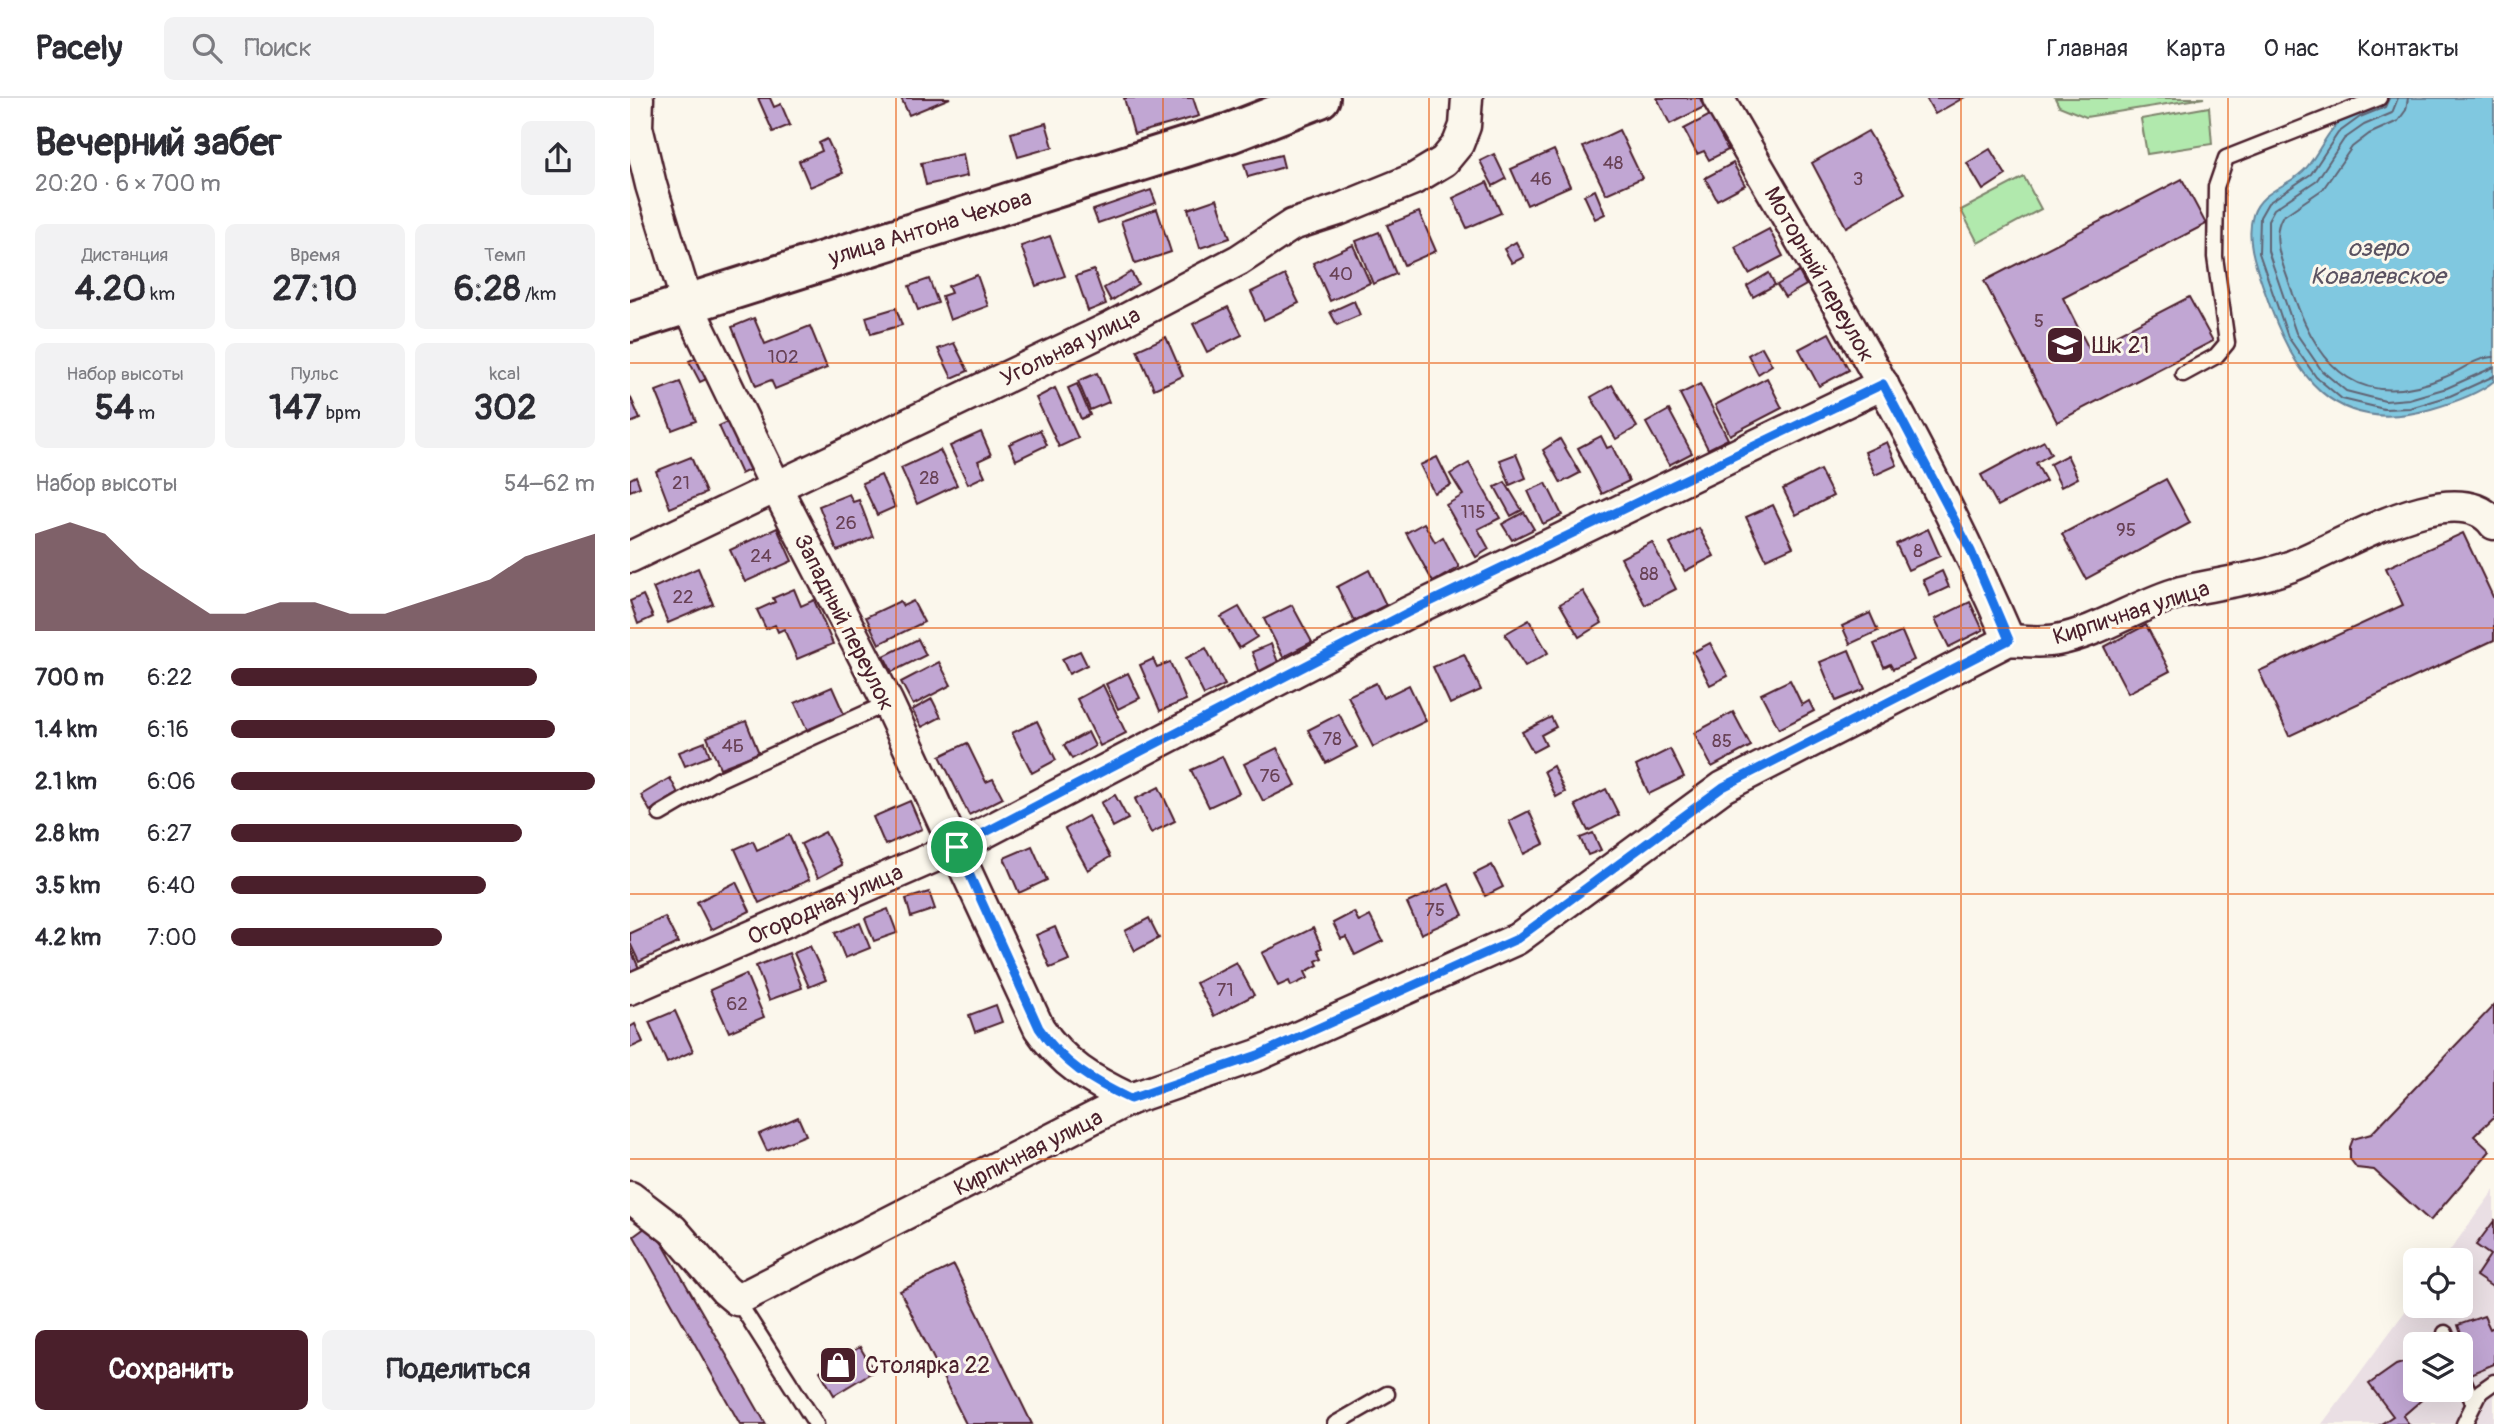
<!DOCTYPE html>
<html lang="ru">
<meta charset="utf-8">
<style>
:root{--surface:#fff;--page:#f2f2f3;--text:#2b2b33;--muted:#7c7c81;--line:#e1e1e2;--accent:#4a1f2b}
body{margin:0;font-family:Pangolin,sans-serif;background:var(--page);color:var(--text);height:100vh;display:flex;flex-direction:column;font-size:26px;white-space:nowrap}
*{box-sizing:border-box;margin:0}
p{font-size:23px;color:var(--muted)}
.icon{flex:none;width:38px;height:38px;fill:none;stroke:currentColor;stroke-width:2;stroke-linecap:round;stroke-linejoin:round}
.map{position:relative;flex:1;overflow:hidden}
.drawer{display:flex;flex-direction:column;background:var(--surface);width:630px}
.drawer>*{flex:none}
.fabs{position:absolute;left:1773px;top:1150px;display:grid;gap:14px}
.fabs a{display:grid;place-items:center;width:70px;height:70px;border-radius:10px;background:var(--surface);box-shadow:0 7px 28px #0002;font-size:35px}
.pin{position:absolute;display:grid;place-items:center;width:60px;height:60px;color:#fff;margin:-30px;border:4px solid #fff;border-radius:50%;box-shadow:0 2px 7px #0007}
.round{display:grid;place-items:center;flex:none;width:74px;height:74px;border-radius:10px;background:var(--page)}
.headline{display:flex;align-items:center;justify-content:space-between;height:119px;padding:0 35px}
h1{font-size:38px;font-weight:800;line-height:52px}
.stats{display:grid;grid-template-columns:repeat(3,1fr);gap:10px;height:119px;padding:7px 35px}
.stats div{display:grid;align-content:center;border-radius:10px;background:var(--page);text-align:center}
.stats b{font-size:35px;font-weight:800}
.stats small{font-size:19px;font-weight:400}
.stats p{font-size:19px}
.chart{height:196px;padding:14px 35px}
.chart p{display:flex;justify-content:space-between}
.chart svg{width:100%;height:126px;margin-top:7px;fill:var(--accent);opacity:.7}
.cta{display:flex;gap:14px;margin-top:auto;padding:14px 35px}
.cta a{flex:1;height:80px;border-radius:10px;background:var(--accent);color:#fff;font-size:28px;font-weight:800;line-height:80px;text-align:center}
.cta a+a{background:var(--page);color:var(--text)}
ul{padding:0 35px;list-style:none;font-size:23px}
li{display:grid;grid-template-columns:112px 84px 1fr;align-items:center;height:52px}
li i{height:18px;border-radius:9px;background:var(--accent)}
header{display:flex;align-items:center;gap:42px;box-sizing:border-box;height:98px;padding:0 35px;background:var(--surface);border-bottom:2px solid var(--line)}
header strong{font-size:33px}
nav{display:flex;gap:38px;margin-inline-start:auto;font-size:24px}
.search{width:490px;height:63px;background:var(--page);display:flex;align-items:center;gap:18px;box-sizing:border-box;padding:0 24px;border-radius:10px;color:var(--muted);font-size:26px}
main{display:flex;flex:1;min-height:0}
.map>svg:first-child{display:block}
</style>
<header>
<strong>Pacely</strong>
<div class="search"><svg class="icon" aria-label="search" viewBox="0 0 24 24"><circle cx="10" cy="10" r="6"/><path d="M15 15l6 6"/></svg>Поиск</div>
<nav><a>Главная</a><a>Карта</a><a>О нас</a><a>Контакты</a></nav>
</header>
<main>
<section class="drawer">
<div class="headline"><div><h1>Вечерний забег</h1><p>20:20 · 6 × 700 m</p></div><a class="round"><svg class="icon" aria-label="share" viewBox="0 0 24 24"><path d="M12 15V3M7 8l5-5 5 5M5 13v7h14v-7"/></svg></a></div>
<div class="stats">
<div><p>Дистанция</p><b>4.20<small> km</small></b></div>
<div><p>Время</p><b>27:10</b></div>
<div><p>Темп</p><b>6:28<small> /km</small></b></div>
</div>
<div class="stats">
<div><p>Набор высоты</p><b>54<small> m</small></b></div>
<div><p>Пульс</p><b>147<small> bpm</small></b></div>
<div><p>kcal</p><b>302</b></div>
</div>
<div class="chart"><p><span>Набор высоты</span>54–62 m</p>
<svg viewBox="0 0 160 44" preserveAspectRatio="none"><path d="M0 44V10L10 6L20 10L30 22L40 30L50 38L60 38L70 34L80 34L90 38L100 38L110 34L120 30L130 26L140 18L150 14L160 10V44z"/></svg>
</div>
<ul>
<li><b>700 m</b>6:22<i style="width:84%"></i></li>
<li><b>1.4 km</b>6:16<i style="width:89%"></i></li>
<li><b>2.1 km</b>6:06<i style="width:100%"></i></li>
<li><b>2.8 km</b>6:27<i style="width:80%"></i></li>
<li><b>3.5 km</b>6:40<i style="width:70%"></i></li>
<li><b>4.2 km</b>7:00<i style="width:58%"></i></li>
</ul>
<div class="cta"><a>Сохранить</a><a>Поделиться</a></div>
</section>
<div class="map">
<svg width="1864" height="1326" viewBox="0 0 1864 1326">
<rect width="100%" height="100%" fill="#fbf7ec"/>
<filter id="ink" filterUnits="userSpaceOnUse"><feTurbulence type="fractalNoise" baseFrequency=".0143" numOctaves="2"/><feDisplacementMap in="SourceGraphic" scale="14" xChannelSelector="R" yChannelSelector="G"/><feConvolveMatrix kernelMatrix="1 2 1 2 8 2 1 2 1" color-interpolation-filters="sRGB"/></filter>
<g filter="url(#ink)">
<path fill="#eadfe4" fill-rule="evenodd" d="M1864,1092V1326H1692L1785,1200V1208H1830V1162H1813ZM1785,1246H1830V1292H1785Z"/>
<g fill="#b1e9ad" stroke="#7e846c" stroke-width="2">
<polygon points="1425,0 1574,0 1456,19 1429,8"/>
<polygon points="1579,9 1582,46 1517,56 1511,21"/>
<polygon points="1394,79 1411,111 1348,145 1331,112"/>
</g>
<path fill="#80c8e0" stroke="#6a8498" stroke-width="2" d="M1760,0H1864V283C1847,297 1822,305 1801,311C1703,339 1663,277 1635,194C1627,171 1615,142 1623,117C1631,91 1662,88 1677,69C1686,58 1692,45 1701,33C1714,15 1739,8 1760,0Z"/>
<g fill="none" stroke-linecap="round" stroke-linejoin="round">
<g stroke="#606373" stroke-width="2">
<polyline points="1759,0 1755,9 1730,19 1708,35 1681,76 1638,105 1630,119 1629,155 1658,239 1686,279 1712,301 1754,311 1780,310 1820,298 1864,278"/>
<polyline points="1768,0 1762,15 1734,27 1714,41 1687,82 1644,111 1638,122 1638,153 1666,235 1692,273 1716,293 1755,303 1779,301 1817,290 1864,269"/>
<path d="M1778,0L1776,12L1768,23L1739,36L1722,49L1693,91L1652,119C1639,142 1656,173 1663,196C1690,273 1731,314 1815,279C1831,273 1846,259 1864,259"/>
</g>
</g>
<g fill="#c1a6d3" stroke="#4a1f2b" stroke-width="2">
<polygon points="128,0 140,0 144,9 151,6 160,27 143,34"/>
<polygon points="271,0 320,0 279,17"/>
<polygon points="494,0 563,0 569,18 504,36"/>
<polygon points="1027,0 1070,0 1074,9 1040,26"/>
<polygon points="1296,0 1333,0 1305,16"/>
<polygon points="1080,17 1098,52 1079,62 1074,53 1067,56 1054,31"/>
<polygon points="416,25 423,49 388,59 381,35"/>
<polygon points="989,32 1012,80 976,96 953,49"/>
<polygon points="1238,33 1275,95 1216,129 1182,65"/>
<polygon points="197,41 213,75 180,89 169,63 192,53 189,45"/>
<polygon points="1360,51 1376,77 1353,92 1337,65"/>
<polygon points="924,52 940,88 897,107 881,71"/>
<polygon points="333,56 337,78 296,87 291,65"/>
<polygon points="864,56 876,81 863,88 850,63"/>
<polygon points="651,57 654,69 618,79 614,66"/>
<polygon points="1103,65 1115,87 1087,102 1075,80"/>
<polygon points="1552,81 1576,126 1433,200 1459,251 1559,199 1583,243 1427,324 1354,183"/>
<polygon points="857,84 871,115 837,130 823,100"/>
<polygon points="521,92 526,105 468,125 463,112"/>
<polygon points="965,92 975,116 965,121 954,97"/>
<polygon points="587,101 600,140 570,150 558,111"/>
<polygon points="527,111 541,154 505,166 491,123"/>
<polygon points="789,114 806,153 774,167 757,127"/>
<polygon points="1139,131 1153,158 1119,176 1105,149"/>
<polygon points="749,134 766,176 743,186 726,143"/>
<polygon points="420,138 435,178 406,188 391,148"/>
<polygon points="886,144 894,159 882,165 874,151"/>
<polygon points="723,147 740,185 700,203 683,165"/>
<polygon points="464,172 476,206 458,213 446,178"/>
<polygon points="501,174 508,186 481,203 474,190"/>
<polygon points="1169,174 1176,187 1155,199 1147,187"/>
<polygon points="1139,175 1145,187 1123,199 1117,188"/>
<polygon points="347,177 358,208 320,222 312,198 321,195 318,188"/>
<polygon points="655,177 669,205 634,222 621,194"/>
<polygon points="299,181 308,205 288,212 279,188"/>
<polygon points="724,203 730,217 707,227 700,214"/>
<polygon points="598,209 612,237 577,254 563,226"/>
<polygon points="266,210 272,227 241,236 236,219"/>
<polygon points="124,220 135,246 180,228 197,270 145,291 141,282 126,288 102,229"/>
<polygon points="1199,235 1219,272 1189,288 1169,251"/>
<polygon points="536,239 553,278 524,291 507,252"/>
<polygon points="324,245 338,273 322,280 308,251"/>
<polygon points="1132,249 1142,267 1128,276 1118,257"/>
<polygon points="72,257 83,278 70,284 59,263"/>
<polygon points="467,275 479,304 460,312 448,283"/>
<polygon points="1137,280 1152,310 1100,337 1085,307"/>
<polygon points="50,284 66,323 42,332 26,293"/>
<polygon points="447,286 460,317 451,321 438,290"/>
<polygon points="1070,286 1098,341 1078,351 1050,296"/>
<polygon points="982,287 1007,329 986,341 961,299"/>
<polygon points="425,290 448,340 429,349 406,300"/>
<polygon points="0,298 10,321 0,325"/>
<polygon points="1039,312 1062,355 1039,367 1016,325"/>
<polygon points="104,321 126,369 111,376 89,328"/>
<polygon points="410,332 417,347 386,362 379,346"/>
<polygon points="351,334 361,357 348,363 355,378 338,386 320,348"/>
<polygon points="971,338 977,350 982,348 999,383 972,396 948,350"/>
<polygon points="930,341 950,375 931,385 913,352"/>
<polygon points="1414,343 1421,356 1406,365 1416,383 1368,408 1351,377"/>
<polygon points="1257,344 1267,367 1245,377 1235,354"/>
<polygon points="310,352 327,387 287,406 271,370"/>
<polygon points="886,356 896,380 880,387 870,362"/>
<polygon points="1437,357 1448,380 1431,389 1420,366"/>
<polygon points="61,359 76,395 40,410 26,373"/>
<polygon points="807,359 821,387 804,395 790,367"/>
<polygon points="839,365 870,420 848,431 859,451 846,459 816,407 833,397 820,376"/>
<polygon points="1190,372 1203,398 1166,417 1153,391"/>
<polygon points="251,377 265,409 247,417 232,385"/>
<polygon points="6,378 10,389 0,393 0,381"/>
<polygon points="1536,381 1560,425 1456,481 1432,436"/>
<polygon points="875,384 892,412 881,418 865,389"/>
<polygon points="916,385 932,417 913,426 898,393"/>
<polygon points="219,396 223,404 229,402 243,439 207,453 189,408"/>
<polygon points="1143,407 1163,449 1136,461 1116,419"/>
<polygon points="894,414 904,431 882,442 872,426"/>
<polygon points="794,425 805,444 813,439 829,469 803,484 776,435"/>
<polygon points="147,430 162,463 115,484 100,452"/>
<polygon points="1069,430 1084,458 1055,473 1040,446"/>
<polygon points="1298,431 1310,458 1278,472 1266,446"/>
<polygon points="1833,435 1864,501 1864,542 1659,638 1629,573 1773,507 1756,470"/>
<polygon points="1022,444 1046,491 1015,507 991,460"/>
<polygon points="68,470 83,506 38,525 23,490"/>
<polygon points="739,472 756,507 724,523 707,489"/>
<polygon points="1312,473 1319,489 1300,498 1293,482"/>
<polygon points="164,491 171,508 184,502 203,546 167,561 154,531 148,534 145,527 136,531 127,512 145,504 143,500"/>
<polygon points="953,493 972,525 949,539 930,506"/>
<polygon points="13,497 23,519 8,526 0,503"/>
<polygon points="270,503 273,508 283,503 294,524 249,546 236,519"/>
<polygon points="1340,504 1353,532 1319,549 1305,521"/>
<polygon points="662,507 682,544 653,559 634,521"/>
<polygon points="609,509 627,539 609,550 591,519"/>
<polygon points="1240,515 1248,533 1220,546 1212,528"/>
<polygon points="899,522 918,555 895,568 875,536"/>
<polygon points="1516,527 1540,573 1498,595 1474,549"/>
<polygon points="1272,534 1284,562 1263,571 1260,566 1254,569 1244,546"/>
<polygon points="288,541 296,557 262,574 254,558"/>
<polygon points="1080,545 1098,578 1080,587 1063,554"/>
<polygon points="641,546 649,567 630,575 622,554"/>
<polygon points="576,550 595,587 574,597 556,560"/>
<polygon points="1219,552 1235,591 1206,603 1190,564"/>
<polygon points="450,553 457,567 439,576 432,561"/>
<polygon points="834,556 851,592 820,606 803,569"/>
<polygon points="523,561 527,569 540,564 556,602 530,613 510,567"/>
<polygon points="309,564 321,587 283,607 271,584"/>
<polygon points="498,575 510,600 488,611 476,586"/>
<polygon points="1160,582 1172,607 1179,603 1184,613 1149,631 1131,596"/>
<polygon points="746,585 753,600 779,587 796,623 743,649 718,598"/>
<polygon points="473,587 496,635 470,648 447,601"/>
<polygon points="202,589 214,616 177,632 165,605"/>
<polygon points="302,601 311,619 292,629 282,612"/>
<polygon points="1103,614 1121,648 1082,669 1064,635"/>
<polygon points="709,616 727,649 696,665 678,632"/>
<polygon points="921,619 926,629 911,637 916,647 903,654 892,634"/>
<polygon points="116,623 129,655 90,670 77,639"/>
<polygon points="407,623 426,662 402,675 382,635"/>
<polygon points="458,634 465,648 442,661 434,647"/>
<polygon points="75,644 80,658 55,668 49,654"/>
<polygon points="337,645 356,684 363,681 373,700 339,717 310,658"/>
<polygon points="647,650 666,687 633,703 614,666"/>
<polygon points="1040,651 1054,679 1019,696 1006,668"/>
<polygon points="592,658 609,695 579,709 561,672"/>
<polygon points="923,668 935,694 926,699 914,673"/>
<polygon points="40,680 49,697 20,713 11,697"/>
<polygon points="529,689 545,723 521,735 505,701"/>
<polygon points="976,691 989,717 958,733 945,707"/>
<polygon points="485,697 498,721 483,729 471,705"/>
<polygon points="280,703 292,731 255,747 243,719"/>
<polygon points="899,713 914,746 894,756 879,723"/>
<polygon points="458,718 480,759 458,772 435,731"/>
<polygon points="195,734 212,767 188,780 171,746"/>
<polygon points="963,735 971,752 958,757 950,740"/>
<polygon points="159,737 179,782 129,805 105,751 123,743 127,752"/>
<polygon points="402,748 417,782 389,795 374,760"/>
<polygon points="862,767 873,789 855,798 844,776"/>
<polygon points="106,784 120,813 81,832 67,804"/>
<polygon points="819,786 833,817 791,836 777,805"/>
<polygon points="299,794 305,811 281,819 276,801"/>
<polygon points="258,811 267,835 244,843 235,820"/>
<polygon points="724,814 729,824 740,818 753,843 725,857 716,839 711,841 703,825"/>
<polygon points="35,819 48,845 9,864 0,845 0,835"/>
<polygon points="519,820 529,840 505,853 495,833"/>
<polygon points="230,825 240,850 215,860 205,835"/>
<polygon points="425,829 439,862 420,870 406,837"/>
<polygon points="683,830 692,850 688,852 692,860 686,863 688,867 675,874 678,880 661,888 659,883 648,888 632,855"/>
<polygon points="180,848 196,882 179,889 164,855"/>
<polygon points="0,850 12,877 0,882"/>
<polygon points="159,855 172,890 139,902 126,868"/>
<polygon points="606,864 624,897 584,918 566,885"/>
<polygon points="116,876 134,919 99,934 80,892"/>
<polygon points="366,907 372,924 345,934 339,917"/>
<polygon points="1864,907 1864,1019 1844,1038 1860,1053 1800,1123 1744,1072 1727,1070 1720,1061 1720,1049 1723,1041 1741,1036"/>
<polygon points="45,913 63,953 37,965 19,924"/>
<polygon points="5,926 13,944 0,950 0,929"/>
<polygon points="168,1019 176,1037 137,1053 129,1036"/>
<polygon points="1864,1123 1864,1190 1846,1178 1860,1157 1846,1147"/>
<polygon points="19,1127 34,1148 136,1326 110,1326 4,1138"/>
<polygon points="324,1167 402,1326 336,1326 270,1193"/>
<polygon points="1854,1218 1860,1231 1864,1229 1864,1266 1840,1276 1830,1251 1835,1248 1828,1227"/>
<polygon points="230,1249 244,1273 204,1297 190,1273"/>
<polygon points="1785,1261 1785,1292 1803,1292 1773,1318 1779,1326 1751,1326 1763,1318 1739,1286 1766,1267"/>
</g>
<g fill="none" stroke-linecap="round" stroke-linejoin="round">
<defs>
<g id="lane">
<polyline points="1553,276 1586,258 1597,245 1585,159 1586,89 1596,60 1749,0"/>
<polyline points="30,716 88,682 258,605"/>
<polyline points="107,1202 186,1326"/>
<polyline points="1815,1235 1819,1246"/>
<polyline points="1830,1274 1843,1304"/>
<polyline points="705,1326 757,1296"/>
<polyline points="1834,1326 1850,1294 1864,1284"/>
</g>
<g id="street">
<path d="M8,0L7,29L21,87L57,205L146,389L258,605L409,930C433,966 462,983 500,1001"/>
<path d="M1088,0C1191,178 1298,353 1379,542"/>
<polyline points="0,459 481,229 609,162 662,127 708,112 784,81 814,63 828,46 835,28 837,0"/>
<polyline points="0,891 327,749 777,515 1253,286"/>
<path d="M0,1099L43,1132L95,1192L107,1202L500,1001L628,957L887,841L1093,689L1379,542C1395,543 1411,545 1427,542C1470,534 1508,506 1551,494C1586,485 1625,482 1659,469C1704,453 1827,374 1864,426"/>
</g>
<polyline id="secondary" points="0,224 600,35 690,0"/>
</defs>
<use href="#lane" stroke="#4a1f2b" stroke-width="19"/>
<use href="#street" stroke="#4a1f2b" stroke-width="35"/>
<use href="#secondary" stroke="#4a1f2b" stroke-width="44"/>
<use href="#lane" stroke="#fbf7ec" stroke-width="14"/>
<use href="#street" stroke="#fbf7ec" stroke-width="30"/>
<use href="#secondary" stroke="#fbf7ec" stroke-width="38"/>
</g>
</g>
<g fill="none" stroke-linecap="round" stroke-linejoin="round" filter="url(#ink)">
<defs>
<path id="route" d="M1253,286L1341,453L1379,542L1093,689L887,841L628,957L500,1001C462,983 433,966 409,930L327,749L777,515Z"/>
</defs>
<use href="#route" stroke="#fff" stroke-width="14"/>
<use href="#route" stroke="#1a73e8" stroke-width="9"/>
</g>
<path fill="none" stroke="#e8590c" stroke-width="2" stroke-opacity="0.55" d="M266,0V1326M533,0V1326M799,0V1326M1065,0V1326M1331,0V1326M1598,0V1326M0,265H1864M0,530H1864M0,796H1864M0,1061H1864"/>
<defs>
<symbol id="school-square" viewBox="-11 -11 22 22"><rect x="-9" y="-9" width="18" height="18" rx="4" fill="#4a1f2b" stroke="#fbf7ec"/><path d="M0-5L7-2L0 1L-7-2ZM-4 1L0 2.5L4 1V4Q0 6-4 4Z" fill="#fff"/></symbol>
<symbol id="shop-square" viewBox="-11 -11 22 22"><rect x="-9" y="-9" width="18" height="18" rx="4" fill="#4a1f2b" stroke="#fbf7ec"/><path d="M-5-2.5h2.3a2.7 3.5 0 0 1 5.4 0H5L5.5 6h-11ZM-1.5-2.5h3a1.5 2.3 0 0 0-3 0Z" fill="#fff"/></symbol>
</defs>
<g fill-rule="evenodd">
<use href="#school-square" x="1413" y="225" width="44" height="44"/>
<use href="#shop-square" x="186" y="1245" width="44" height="44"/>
</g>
<g text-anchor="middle" stroke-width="6" stroke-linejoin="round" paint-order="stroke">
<g font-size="19" fill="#684155">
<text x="983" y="71">48</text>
<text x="911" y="87">46</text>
<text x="1228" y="87">3</text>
<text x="711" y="182">40</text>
<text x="1409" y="229">5</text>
<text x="153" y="265">102</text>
<text x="299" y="386">28</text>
<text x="51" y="391">21</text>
<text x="843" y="420">115</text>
<text x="216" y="431">26</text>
<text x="1496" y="438">95</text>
<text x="1288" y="459">8</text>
<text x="131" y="464">24</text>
<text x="1019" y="482">88</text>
<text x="53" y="505">22</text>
<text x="702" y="647">78</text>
<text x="1092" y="649">85</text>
<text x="103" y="654">4Б</text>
<text x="640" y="684">76</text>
<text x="805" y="818">75</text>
<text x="595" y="898">71</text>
<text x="107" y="912">62</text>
</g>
<g font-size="23" fill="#4a1f2b" stroke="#fbf7ec">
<text transform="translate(300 129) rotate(-17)" y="8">улица Антона Чехова</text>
<text transform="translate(1190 176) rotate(60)" y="8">Моторный переулок</text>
<text transform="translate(440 248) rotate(-26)" y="8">Угольная улица</text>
<text transform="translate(1501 514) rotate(-18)" y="8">Кирпичная улица</text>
<text transform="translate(215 524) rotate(63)" y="8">Западный переулок</text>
<text transform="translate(195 806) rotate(-24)" y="8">Огородная улица</text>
<text transform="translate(398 1054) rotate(-27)" y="8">Кирпичная улица</text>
</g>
<g font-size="23" fill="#4a1f2b" stroke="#fbf7ec" text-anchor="start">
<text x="1462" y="255">Шк 21</text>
<text x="235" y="1275">Столярка 22</text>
</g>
<g font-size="24" font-style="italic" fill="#5a5261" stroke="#fbf7ec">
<text x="1748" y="158">озеро<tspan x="1748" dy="28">Ковалевское</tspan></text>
</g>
</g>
</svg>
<div class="fabs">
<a><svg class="icon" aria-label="locate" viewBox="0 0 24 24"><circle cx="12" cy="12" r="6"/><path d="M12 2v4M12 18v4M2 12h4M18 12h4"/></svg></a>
<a><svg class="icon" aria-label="layers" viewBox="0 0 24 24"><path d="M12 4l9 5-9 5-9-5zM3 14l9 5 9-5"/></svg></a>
</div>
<div class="pin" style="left:327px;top:749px;background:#1e9e55"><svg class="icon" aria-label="arrive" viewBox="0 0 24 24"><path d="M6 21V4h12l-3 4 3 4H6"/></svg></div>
</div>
</main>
